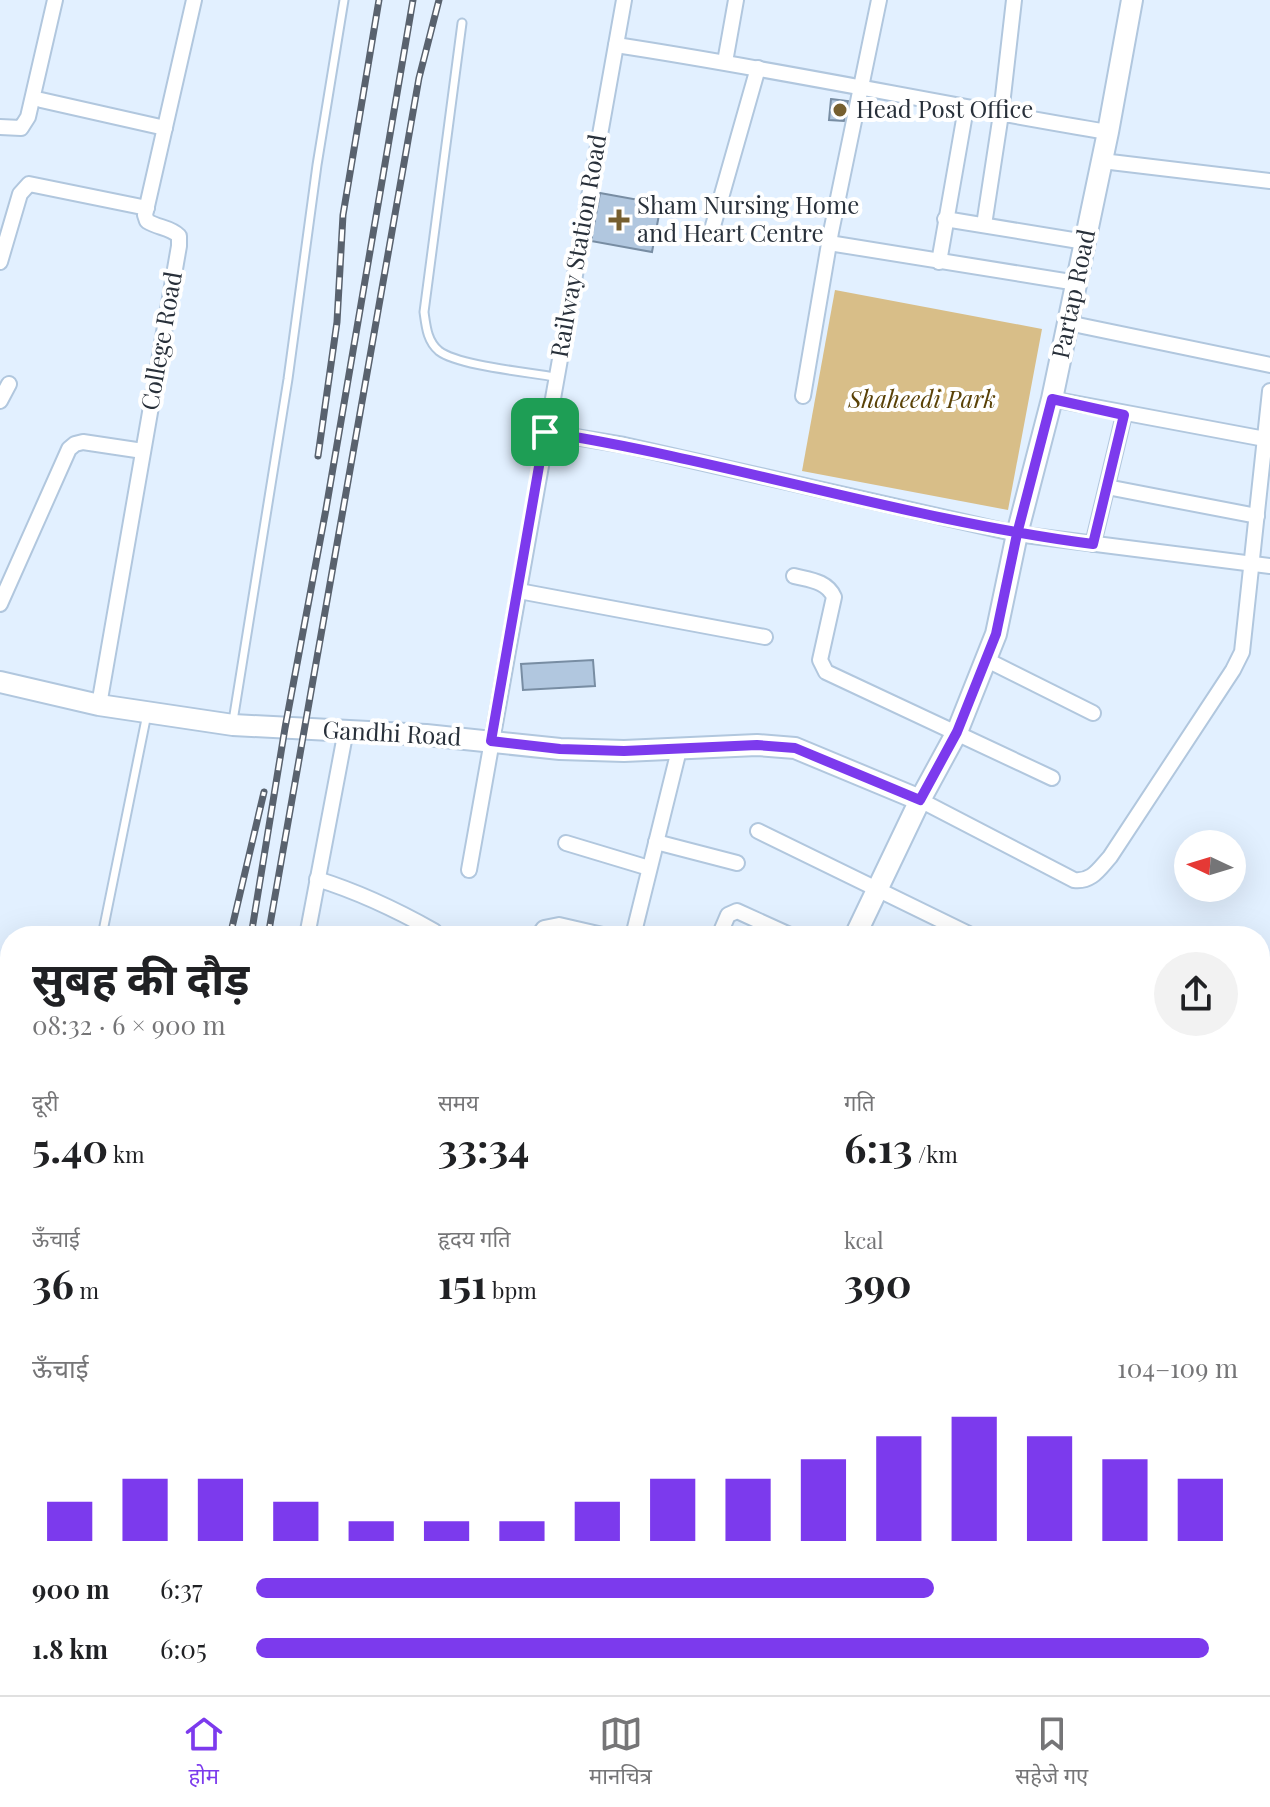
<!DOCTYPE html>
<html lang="hi">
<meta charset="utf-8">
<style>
:root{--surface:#fff;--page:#f2f2f2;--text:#202124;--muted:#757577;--line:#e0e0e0;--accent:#7c3aed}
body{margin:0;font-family:"Playfair Display","Noto Sans Devanagari",serif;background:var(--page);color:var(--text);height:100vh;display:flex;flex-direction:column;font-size:30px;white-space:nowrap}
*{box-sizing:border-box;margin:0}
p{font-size:26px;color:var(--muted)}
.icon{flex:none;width:44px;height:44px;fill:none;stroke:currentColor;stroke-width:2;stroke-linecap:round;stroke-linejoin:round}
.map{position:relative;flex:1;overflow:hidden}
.drawer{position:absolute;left:0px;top:926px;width:1270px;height:770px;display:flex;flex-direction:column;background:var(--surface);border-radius:32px 32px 0 0;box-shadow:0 8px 32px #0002}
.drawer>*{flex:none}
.needle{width:52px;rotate:274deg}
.controls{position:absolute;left:1174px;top:830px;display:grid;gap:16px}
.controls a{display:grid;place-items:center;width:72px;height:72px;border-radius:50%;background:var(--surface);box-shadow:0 8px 32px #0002;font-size:40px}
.pin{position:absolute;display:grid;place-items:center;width:68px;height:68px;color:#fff;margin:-34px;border-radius:16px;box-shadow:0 4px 12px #0006}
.round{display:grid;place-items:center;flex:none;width:84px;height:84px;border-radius:42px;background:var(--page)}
.headline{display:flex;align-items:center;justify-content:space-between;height:136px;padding:0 32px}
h1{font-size:44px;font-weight:700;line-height:60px}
.metrics{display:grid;grid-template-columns:repeat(3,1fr);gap:12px;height:136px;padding:8px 32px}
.metrics div{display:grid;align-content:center}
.metrics b{font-size:40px;font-weight:700}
.metrics small{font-size:22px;font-weight:400}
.metrics p{font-size:22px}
.chart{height:224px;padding:16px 32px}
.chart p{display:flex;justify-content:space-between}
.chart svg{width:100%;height:144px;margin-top:8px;stroke:var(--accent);stroke-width:6}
ul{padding:0 32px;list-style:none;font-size:26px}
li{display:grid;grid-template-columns:128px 96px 1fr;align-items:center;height:60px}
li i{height:20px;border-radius:10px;background:var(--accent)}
.dock{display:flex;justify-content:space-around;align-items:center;height:112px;border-top:2px solid var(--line);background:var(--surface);font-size:22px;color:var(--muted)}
.dock a{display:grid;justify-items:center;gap:4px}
.dock .current{color:var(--accent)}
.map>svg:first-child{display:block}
</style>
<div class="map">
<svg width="1270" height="1695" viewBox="0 0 1270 1695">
<rect width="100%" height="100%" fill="#e2f0ff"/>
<polygon fill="#d8be88" points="835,290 1042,329 1008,510 802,471"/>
<g fill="#b1c7df" stroke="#788da3" stroke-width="2">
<polygon points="831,99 848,101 844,121 829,120"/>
<polygon points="600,193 661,204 652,252 591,241"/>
<polygon points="593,660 595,686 523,690 521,664"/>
</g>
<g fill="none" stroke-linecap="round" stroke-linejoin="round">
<defs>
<g id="lane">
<path d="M462,23L424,312C426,326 427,341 439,351C459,366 528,372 555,377"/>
<polyline points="233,721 288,379 317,165 344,0"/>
<polyline points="102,936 147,714"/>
</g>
<g id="street">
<path d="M616,45C781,70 944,105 1108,132"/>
<polyline points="725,62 736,0"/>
<polyline points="41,100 165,128"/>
<polyline points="0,127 21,128 28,117 55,0"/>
<polyline points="1102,161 1270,181"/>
<polyline points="945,219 1085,242"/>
<polyline points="984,225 1001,114 1014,0"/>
<polyline points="713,226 758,68"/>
<polyline points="829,243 1077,283"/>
<polyline points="0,262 20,194 29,184 147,208"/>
<polyline points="939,262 966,108"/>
<polyline points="1068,323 1270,365"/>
<polyline points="803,396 831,232 879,0"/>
<polyline points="1052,399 1265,439"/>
<polyline points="0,401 9,384"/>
<polyline points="545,432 624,445 1017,534 1270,566"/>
<polyline points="1107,487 1257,516"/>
<polyline points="1093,544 1124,415"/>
<path d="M794,576C810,580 827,581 834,597L820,660L826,672L1052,778"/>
<polyline points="519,591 765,637"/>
<polyline points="0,604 69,449 75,444 83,442 143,451"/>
<polyline points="987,660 1093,713"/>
<path d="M99,705L179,246V236C170,227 158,228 147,221L145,215L194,0"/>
<path d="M920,800L1074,880C1092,882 1099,869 1110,857L1233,670L1242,652L1270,391"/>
<polyline points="758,831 973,936"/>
<polyline points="656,842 737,863"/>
<polyline points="566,843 649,868"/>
<polyline points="469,870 624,0"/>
<path d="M317,879C359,892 395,909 434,931L438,936"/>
<polyline points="307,936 346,730"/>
<polyline points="538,936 544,928 559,925 607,936"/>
<polyline points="633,936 679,750"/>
<polyline points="719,936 728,915 737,911 792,936"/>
<polyline points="1260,1275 1270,1243"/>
<polyline points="1260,1421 1270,1386"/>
<polyline points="191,1686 207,1695"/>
<polyline points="319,1686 334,1695"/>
<polyline points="852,1686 864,1695"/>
<polyline points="131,1695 133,1686"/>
<polyline points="437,1695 441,1686"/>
<polyline points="677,1695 687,1686"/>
<polyline points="778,1695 784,1686"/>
</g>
<g id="secondary">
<polyline points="0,682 99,705 233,725 426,735 560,749 624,751 757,745 795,748 920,800"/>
<polyline points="855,936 920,800 957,732 996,634 1017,534 1052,399 1108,132 1132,0"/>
<polyline points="0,1271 10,1272"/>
<polyline points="1260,1338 1270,1337"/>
</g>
</defs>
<use href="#lane" stroke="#b1c7de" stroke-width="11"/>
<use href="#street" stroke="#b1c7de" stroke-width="18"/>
<use href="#secondary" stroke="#b1c7de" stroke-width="24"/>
<use href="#lane" stroke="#fff" stroke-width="7"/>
<use href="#street" stroke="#fff" stroke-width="14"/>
<use href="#secondary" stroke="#fff" stroke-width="20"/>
<defs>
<g id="rail">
<polyline points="318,456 337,322 343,215 379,0"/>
<polyline points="230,936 264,792"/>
<polyline points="251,936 285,728 326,509 413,0"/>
<polyline points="268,936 419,78 439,0"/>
<polyline points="0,1447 10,1436"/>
<polyline points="0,1481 10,1472"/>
<polyline points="97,1695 99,1686"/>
</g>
</defs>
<use href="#rail" stroke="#59626e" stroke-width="7"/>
<use href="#rail" stroke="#fff" stroke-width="4" stroke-dasharray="12" stroke-linecap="butt"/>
</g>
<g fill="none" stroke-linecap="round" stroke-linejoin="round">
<defs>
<path id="route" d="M545,432L491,741L560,749L624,751L757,745L795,748L920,800L957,732L996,634L1017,534L1052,399L1124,415L1093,544C908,520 729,461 545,432"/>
</defs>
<use href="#route" stroke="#fff" stroke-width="16"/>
<use href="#route" stroke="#7c3aed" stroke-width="10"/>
</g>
<g fill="#765f2f" stroke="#fff" stroke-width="3">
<circle cx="840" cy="110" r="8"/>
<path d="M615 208h8v8h8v8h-8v8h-8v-8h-8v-8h8z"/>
</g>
<g text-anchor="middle" stroke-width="8" stroke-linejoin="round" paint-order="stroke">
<g font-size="24" fill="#28303a" stroke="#fff" text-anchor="start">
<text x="856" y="118">Head Post Office</text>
<text x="637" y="214">Sham Nursing Home<tspan x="637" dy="28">and Heart Centre</tspan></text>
</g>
<g font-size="24" fill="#28303a" stroke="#fff">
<text transform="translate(579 246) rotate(-80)" y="8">Railway Station Road</text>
<text transform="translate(1074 294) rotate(-78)" y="8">Partap Road</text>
<text transform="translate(162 341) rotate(-80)" y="8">College Road</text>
<text transform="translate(392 734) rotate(3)" y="8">Gandhi Road</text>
</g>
<g font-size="24" font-style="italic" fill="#594107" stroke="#fff">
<text x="922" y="408">Shaheedi Park</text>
</g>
</g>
</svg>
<div class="controls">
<a><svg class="needle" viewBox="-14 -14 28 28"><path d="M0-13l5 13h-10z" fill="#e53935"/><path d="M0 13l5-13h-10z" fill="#757577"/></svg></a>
</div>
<div class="pin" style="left:545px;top:432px;background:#1e9e55"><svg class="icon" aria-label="arrive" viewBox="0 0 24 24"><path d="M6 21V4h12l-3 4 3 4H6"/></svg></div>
<section class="drawer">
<div class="headline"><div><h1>सुबह की दौड़</h1><p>08:32 · 6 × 900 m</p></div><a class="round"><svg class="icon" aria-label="share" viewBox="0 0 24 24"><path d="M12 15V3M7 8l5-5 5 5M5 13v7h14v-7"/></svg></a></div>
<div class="metrics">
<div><p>दूरी</p><b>5.40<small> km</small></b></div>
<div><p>समय</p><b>33:34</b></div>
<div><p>गति</p><b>6:13<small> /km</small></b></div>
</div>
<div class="metrics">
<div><p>ऊँचाई</p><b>36<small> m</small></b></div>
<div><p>हृदय गति</p><b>151<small> bpm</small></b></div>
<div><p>kcal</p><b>390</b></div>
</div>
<div class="chart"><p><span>ऊँचाई</span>104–109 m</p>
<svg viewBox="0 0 160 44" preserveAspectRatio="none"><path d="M5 44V32M15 44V25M25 44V25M35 44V32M45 44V38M55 44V38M65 44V38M75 44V32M85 44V25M95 44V25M105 44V19M115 44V12M125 44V6M135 44V12M145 44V19M155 44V25"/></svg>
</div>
<ul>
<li><b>900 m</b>6:37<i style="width:69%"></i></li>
<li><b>1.8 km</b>6:05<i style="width:97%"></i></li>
</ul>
</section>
</div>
<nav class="dock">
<a class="current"><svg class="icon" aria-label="home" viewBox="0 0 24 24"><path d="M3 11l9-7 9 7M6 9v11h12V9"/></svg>होम</a>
<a><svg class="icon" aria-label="map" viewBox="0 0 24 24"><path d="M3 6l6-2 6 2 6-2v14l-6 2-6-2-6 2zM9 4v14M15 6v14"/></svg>मानचित्र</a>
<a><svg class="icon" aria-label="saved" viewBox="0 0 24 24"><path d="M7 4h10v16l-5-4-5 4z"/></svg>सहेजे गए</a>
</nav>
